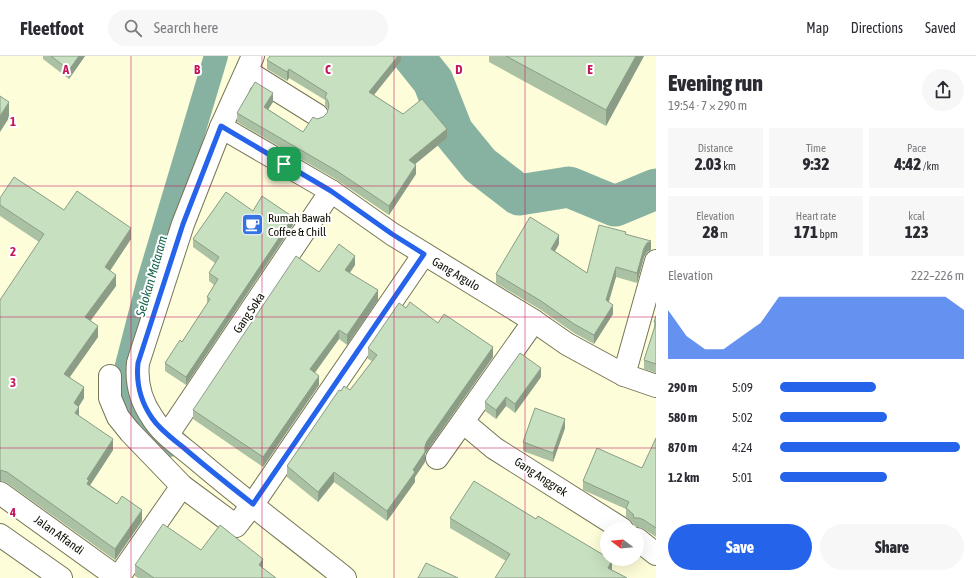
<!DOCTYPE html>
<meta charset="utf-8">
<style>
:root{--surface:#fff;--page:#f7f7f7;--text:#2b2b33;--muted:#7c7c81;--line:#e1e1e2;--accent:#2563eb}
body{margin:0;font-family:"Asap Condensed",sans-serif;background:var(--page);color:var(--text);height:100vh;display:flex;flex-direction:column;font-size:15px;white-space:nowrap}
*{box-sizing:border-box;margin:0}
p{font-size:13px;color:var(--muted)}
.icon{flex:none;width:22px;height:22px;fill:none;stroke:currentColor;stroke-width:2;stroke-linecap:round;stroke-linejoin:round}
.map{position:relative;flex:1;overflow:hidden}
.details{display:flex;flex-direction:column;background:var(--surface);width:320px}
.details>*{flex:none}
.needle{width:26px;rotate:286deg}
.buttons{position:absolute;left:600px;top:466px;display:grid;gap:8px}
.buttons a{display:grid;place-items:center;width:44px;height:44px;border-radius:50%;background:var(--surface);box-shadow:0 4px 16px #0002;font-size:20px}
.pin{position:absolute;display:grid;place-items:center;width:34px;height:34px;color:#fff;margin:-17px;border-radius:8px;box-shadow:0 2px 6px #0006}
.round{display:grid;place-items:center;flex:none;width:42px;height:42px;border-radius:21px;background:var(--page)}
.summary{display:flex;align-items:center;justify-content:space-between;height:68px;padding:0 12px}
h1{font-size:22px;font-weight:800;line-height:30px}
.figures{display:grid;grid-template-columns:repeat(3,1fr);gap:6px;height:68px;padding:4px 12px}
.figures div{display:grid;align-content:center;border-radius:0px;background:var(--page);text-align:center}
.figures b{font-size:17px;font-weight:800}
.figures small{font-size:11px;font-weight:400}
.figures p{font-size:11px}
.chart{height:112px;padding:8px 12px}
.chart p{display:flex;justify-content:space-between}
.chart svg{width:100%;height:72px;margin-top:4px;fill:var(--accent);opacity:.7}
.cta{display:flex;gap:8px;margin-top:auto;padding:8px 12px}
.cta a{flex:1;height:46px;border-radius:24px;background:var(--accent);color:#fff;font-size:16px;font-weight:800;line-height:46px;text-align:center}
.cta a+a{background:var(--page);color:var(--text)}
ul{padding:0 12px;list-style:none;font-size:13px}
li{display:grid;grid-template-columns:64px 48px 1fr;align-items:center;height:30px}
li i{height:10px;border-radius:5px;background:var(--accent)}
header{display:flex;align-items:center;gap:24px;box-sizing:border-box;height:56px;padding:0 20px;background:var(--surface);border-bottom:1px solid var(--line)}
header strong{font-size:19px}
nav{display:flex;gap:22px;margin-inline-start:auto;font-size:14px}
.search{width:280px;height:36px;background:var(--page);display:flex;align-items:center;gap:10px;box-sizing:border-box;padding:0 14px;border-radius:22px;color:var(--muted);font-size:15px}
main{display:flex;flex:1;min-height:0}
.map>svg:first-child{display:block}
</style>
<header>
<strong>Fleetfoot</strong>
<div class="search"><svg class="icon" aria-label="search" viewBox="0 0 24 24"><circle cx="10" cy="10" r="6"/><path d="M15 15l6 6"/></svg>Search here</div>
<nav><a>Map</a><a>Directions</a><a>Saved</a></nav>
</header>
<main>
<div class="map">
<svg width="656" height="522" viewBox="0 0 656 522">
<rect width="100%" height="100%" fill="#fdfdd9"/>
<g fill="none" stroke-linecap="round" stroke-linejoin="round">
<polyline stroke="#87b1a1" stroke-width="24" points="169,389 135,362 124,321 149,224 216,0"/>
<polyline stroke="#87b1a1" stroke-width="41" points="413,0 433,25 453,76 480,109 519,139 569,131 615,150 656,133"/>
<defs>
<g id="minor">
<polyline points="246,17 256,21 317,59"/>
<polyline points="221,71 331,135 392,178 534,265 567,288 624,319 656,330"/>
<polyline points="624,319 656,205"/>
<polyline points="110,320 110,342 118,361 130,376 182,430 236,470 253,448 424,198"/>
<polyline points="463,366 494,392 622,473"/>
<polyline points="168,378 331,135"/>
<polyline points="437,402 534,265"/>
<polyline points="637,483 656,498"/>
<polyline points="118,522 182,430"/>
</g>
<g id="major">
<path d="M253,0L221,71L183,168L138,307C136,326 141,345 152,361C161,377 182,391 196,403C244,444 295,482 345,522"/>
<polyline points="0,437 118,522"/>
<polyline points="0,479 61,522"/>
</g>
</defs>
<use href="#minor" stroke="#767556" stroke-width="24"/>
<use href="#major" stroke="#767556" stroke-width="24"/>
<use href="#minor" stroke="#fff" stroke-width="22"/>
<use href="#major" stroke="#fff" stroke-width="22"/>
</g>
<g fill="#abc1a4">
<polygon points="43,0 85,0 69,23 43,3"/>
<polygon points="401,0 401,5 374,39 403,58 447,82 415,108 416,118 389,159 337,124 237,66 237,57 273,46 268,53 303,76 317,63 323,61 327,57 328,53 325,50 325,44 289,22 287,25 267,13 267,4"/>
<polygon points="489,0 644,0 606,70 489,6"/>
<polygon points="0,142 64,154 131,183 110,215 116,230 91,264 98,281 70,321 84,342 79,350 79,360 113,394 90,429 142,465 115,504 7,427 1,425 0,244 39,186 0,160"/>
<polygon points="253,155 293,169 186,329 165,315 165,307 182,286 207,248 207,241 214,229 209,225 209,217 215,207 193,191 193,183"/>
<polygon points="626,178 651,194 647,196 644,201 637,227 616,221 609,246 613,258 594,288 574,277 541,254 496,227 496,218 559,188 555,195 587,217"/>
<polygon points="355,209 350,217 378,244 347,289 339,283 315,317 319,329 263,411 193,363 193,354 319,216"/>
<polygon points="406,252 438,267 493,301 427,395 425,398 425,406 415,421 415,426 387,465 334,426 318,446 287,421 287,410 341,335 350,334 372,305 368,303 368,292"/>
<polygon points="656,260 656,317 644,313 644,304 654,272 654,266"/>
<polygon points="541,321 515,357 506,350 496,363 485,355 485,346"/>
<polygon points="565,372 553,406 523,395 523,386"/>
<polygon points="656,382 656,481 644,473 639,471 634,471 633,467 626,461 626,453 583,434 583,425 642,412"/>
<polygon points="450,462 612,514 612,515 506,505 450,472"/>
<polygon points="201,494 263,512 276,522 138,522 135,520 135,509"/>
</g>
<g fill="#8b9d86">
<polygon points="79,0 85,0 69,23 69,14"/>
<polygon points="398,0 401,0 401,5 369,45 369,36"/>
<polygon points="636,0 644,0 606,70 606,54"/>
<polygon points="289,13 289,22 287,25 287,16"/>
<polygon points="273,37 273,46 264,60 264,51"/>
<polygon points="9,46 9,62 0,76 0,60"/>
<polygon points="447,73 447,82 409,113 409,104"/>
<polygon points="416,109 416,118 389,159 389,150"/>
<polygon points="293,161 293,169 186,329 186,321"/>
<polygon points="131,172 131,183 105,222 105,211"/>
<polygon points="559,179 559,188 551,202 551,193"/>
<polygon points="651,185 651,194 647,196 644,201 637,227 637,217 644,192 647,187"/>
<polygon points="355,200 355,209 345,223 345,214"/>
<polygon points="616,211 616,221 606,254 606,244"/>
<polygon points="116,219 116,230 85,272 85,261"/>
<polygon points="378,234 378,244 347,289 347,279"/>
<polygon points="613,249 613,258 594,288 594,279"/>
<polygon points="98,270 98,281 64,329 64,318"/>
<polygon points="339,274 339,283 310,323 310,313"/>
<polygon points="493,291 493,301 427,395 425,398 425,406 415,421 415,426 387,465 387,455 413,414 427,385"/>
<polygon points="541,312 541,321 515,357 515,348"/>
<polygon points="319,320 319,329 263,411 263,401"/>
<polygon points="84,331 84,342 74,358 74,347"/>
<polygon points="506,341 506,350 496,363 496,354"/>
<polygon points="79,351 79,362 75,357"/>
<polygon points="565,363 565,372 553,406 553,397"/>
<polygon points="113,383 113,394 87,434 87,423"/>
<rect x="0" y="414" width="1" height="11"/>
<polygon points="334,416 334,426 318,446 318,436"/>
<polygon points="142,454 142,465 115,504 115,493"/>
<polygon points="263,503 263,514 259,509"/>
<polygon points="612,504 612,514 608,522 608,512"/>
</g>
<g fill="#c7e0bf" stroke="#8b9d86">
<polygon points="51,0 79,0 69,14"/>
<polygon points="270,0 398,0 369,36 403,58 422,43 447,73 409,104 416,109 389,150 337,115 237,57 255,26 273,37 264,51 303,76 313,61 317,63 323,61 327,57 329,50 328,45 325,41 327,37 289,13 287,16 267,4"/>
<polygon points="506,0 636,0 606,54"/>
<polygon points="0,40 9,46 0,60"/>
<polygon points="14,121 64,154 77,135 131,172 105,211 116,219 85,261 98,270 64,318 84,331 74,347 79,351 75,357 113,383 87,423 89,424 87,428 117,448 122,440 142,454 115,493 7,416 0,414 0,244 44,178 0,149 0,142"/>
<polygon points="226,136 253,155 262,140 293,161 186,321 165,307 180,284 182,286 210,243 207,241 218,223 209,217 219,201 193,183"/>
<polygon points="530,161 559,179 551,193 587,217 599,169 626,176 625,178 651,185 647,187 644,192 637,217 616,211 606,244 613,249 594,279 574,268 541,245 496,218"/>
<polygon points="339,188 355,200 345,214 378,234 347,279 339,274 310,313 319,320 263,401 193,354 296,200 319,216"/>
<polygon points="410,246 438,267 444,258 493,291 427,385 425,390 425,396 413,414 415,416 387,455 334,416 318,436 287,410 339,334 341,335 344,330 350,334 377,299 368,292 399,247 406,252"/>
<polygon points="656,260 656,266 654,266"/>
<polygon points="656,267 656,308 644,304"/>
<polygon points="520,297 541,312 515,348 506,341 496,354 485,346"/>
<polygon points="535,352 565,363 553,397 523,386"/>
<polygon points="656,382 656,472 644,464 639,462 634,462 633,458 626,452 629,446 583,425 597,392 642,412"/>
<polygon points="474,425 536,463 538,460 607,501 607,503 610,503 612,504 608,512 627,522 495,522 510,498 450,462"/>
<polygon points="163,468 201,494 220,469 263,503 259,509 276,522 154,522 135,509"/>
<polygon points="426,507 458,522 418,522"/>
</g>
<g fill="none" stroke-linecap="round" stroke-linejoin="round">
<defs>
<path id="route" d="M221,70L331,135L392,178L424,198L253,448C230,430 206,411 184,392C173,383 160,374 152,362C141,346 136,326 138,307L183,168Z"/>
</defs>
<use href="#route" stroke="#fff" stroke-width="8"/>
<use href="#route" stroke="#2563eb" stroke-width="5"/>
</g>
<path fill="none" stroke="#c2185b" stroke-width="1" stroke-opacity="0.55" d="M131,0V522M262,0V522M394,0V522M525,0V522M0,130H656M0,261H656M0,392H656"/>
<defs>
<symbol id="cafe-square" viewBox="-11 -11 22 22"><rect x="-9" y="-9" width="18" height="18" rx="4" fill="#3473e1" stroke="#fff"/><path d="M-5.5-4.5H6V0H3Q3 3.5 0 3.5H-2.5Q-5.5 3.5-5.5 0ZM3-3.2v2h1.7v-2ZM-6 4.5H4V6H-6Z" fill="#fff"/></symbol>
</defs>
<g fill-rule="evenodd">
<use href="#cafe-square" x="240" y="156" width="25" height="25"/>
</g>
<g text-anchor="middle" stroke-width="4" stroke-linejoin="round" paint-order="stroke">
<g font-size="12" fill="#111005" stroke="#fff" text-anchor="start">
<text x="268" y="166">Rumah Bawah<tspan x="268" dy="14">Coffee &amp; Chill</tspan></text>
</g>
<g font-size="12" fill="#111005" stroke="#fff">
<text transform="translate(456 218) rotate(31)" y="4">Gang Argulo</text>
<text transform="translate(249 257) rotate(-56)" y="4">Gang Soka</text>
<text transform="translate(541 421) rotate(33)" y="4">Gang Anggrek</text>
<text transform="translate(59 479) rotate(36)" y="4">Jalan Affandi</text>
</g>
<g font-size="13" font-style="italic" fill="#1b6650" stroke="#fff">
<text transform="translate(151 220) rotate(-74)" y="5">Selokan Mataram</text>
</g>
</g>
<g font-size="13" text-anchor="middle" font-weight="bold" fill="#c2185b" stroke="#fff" stroke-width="4" stroke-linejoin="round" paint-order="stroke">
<text x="66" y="18">A</text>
<text x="197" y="18">B</text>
<text x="328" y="18">C</text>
<text x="459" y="18">D</text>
<text x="590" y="18">E</text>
<text x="13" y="70">1</text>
<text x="13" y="200">2</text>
<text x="13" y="331">3</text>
<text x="13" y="461">4</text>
</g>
</svg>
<div class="buttons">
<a><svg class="needle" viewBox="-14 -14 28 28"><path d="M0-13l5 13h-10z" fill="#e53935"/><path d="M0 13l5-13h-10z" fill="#7c7c81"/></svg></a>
</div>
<div class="pin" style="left:284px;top:108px;background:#1e9e55"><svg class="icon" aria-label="arrive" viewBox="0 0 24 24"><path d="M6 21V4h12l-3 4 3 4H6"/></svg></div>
</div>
<section class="details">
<div class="summary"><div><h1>Evening run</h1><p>19:54 · 7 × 290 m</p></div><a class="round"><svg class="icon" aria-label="share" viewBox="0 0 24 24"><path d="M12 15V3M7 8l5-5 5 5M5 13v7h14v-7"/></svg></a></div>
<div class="figures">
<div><p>Distance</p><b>2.03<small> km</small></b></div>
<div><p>Time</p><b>9:32</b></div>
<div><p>Pace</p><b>4:42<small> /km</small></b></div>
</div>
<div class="figures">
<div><p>Elevation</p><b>28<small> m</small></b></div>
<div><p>Heart rate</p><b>171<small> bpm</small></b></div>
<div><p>kcal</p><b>123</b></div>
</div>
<div class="chart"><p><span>Elevation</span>222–226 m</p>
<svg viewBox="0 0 160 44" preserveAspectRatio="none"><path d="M0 44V14L10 30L20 38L30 38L40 30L50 22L60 6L70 6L80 6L90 6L100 6L110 6L120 6L130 6L140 6L150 6L160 14V44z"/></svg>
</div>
<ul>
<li><b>290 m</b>5:09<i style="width:52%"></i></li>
<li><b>580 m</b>5:02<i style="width:58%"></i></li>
<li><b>870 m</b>4:24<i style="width:98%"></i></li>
<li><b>1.2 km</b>5:01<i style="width:58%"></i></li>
</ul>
<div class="cta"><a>Save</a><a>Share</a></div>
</section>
</main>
